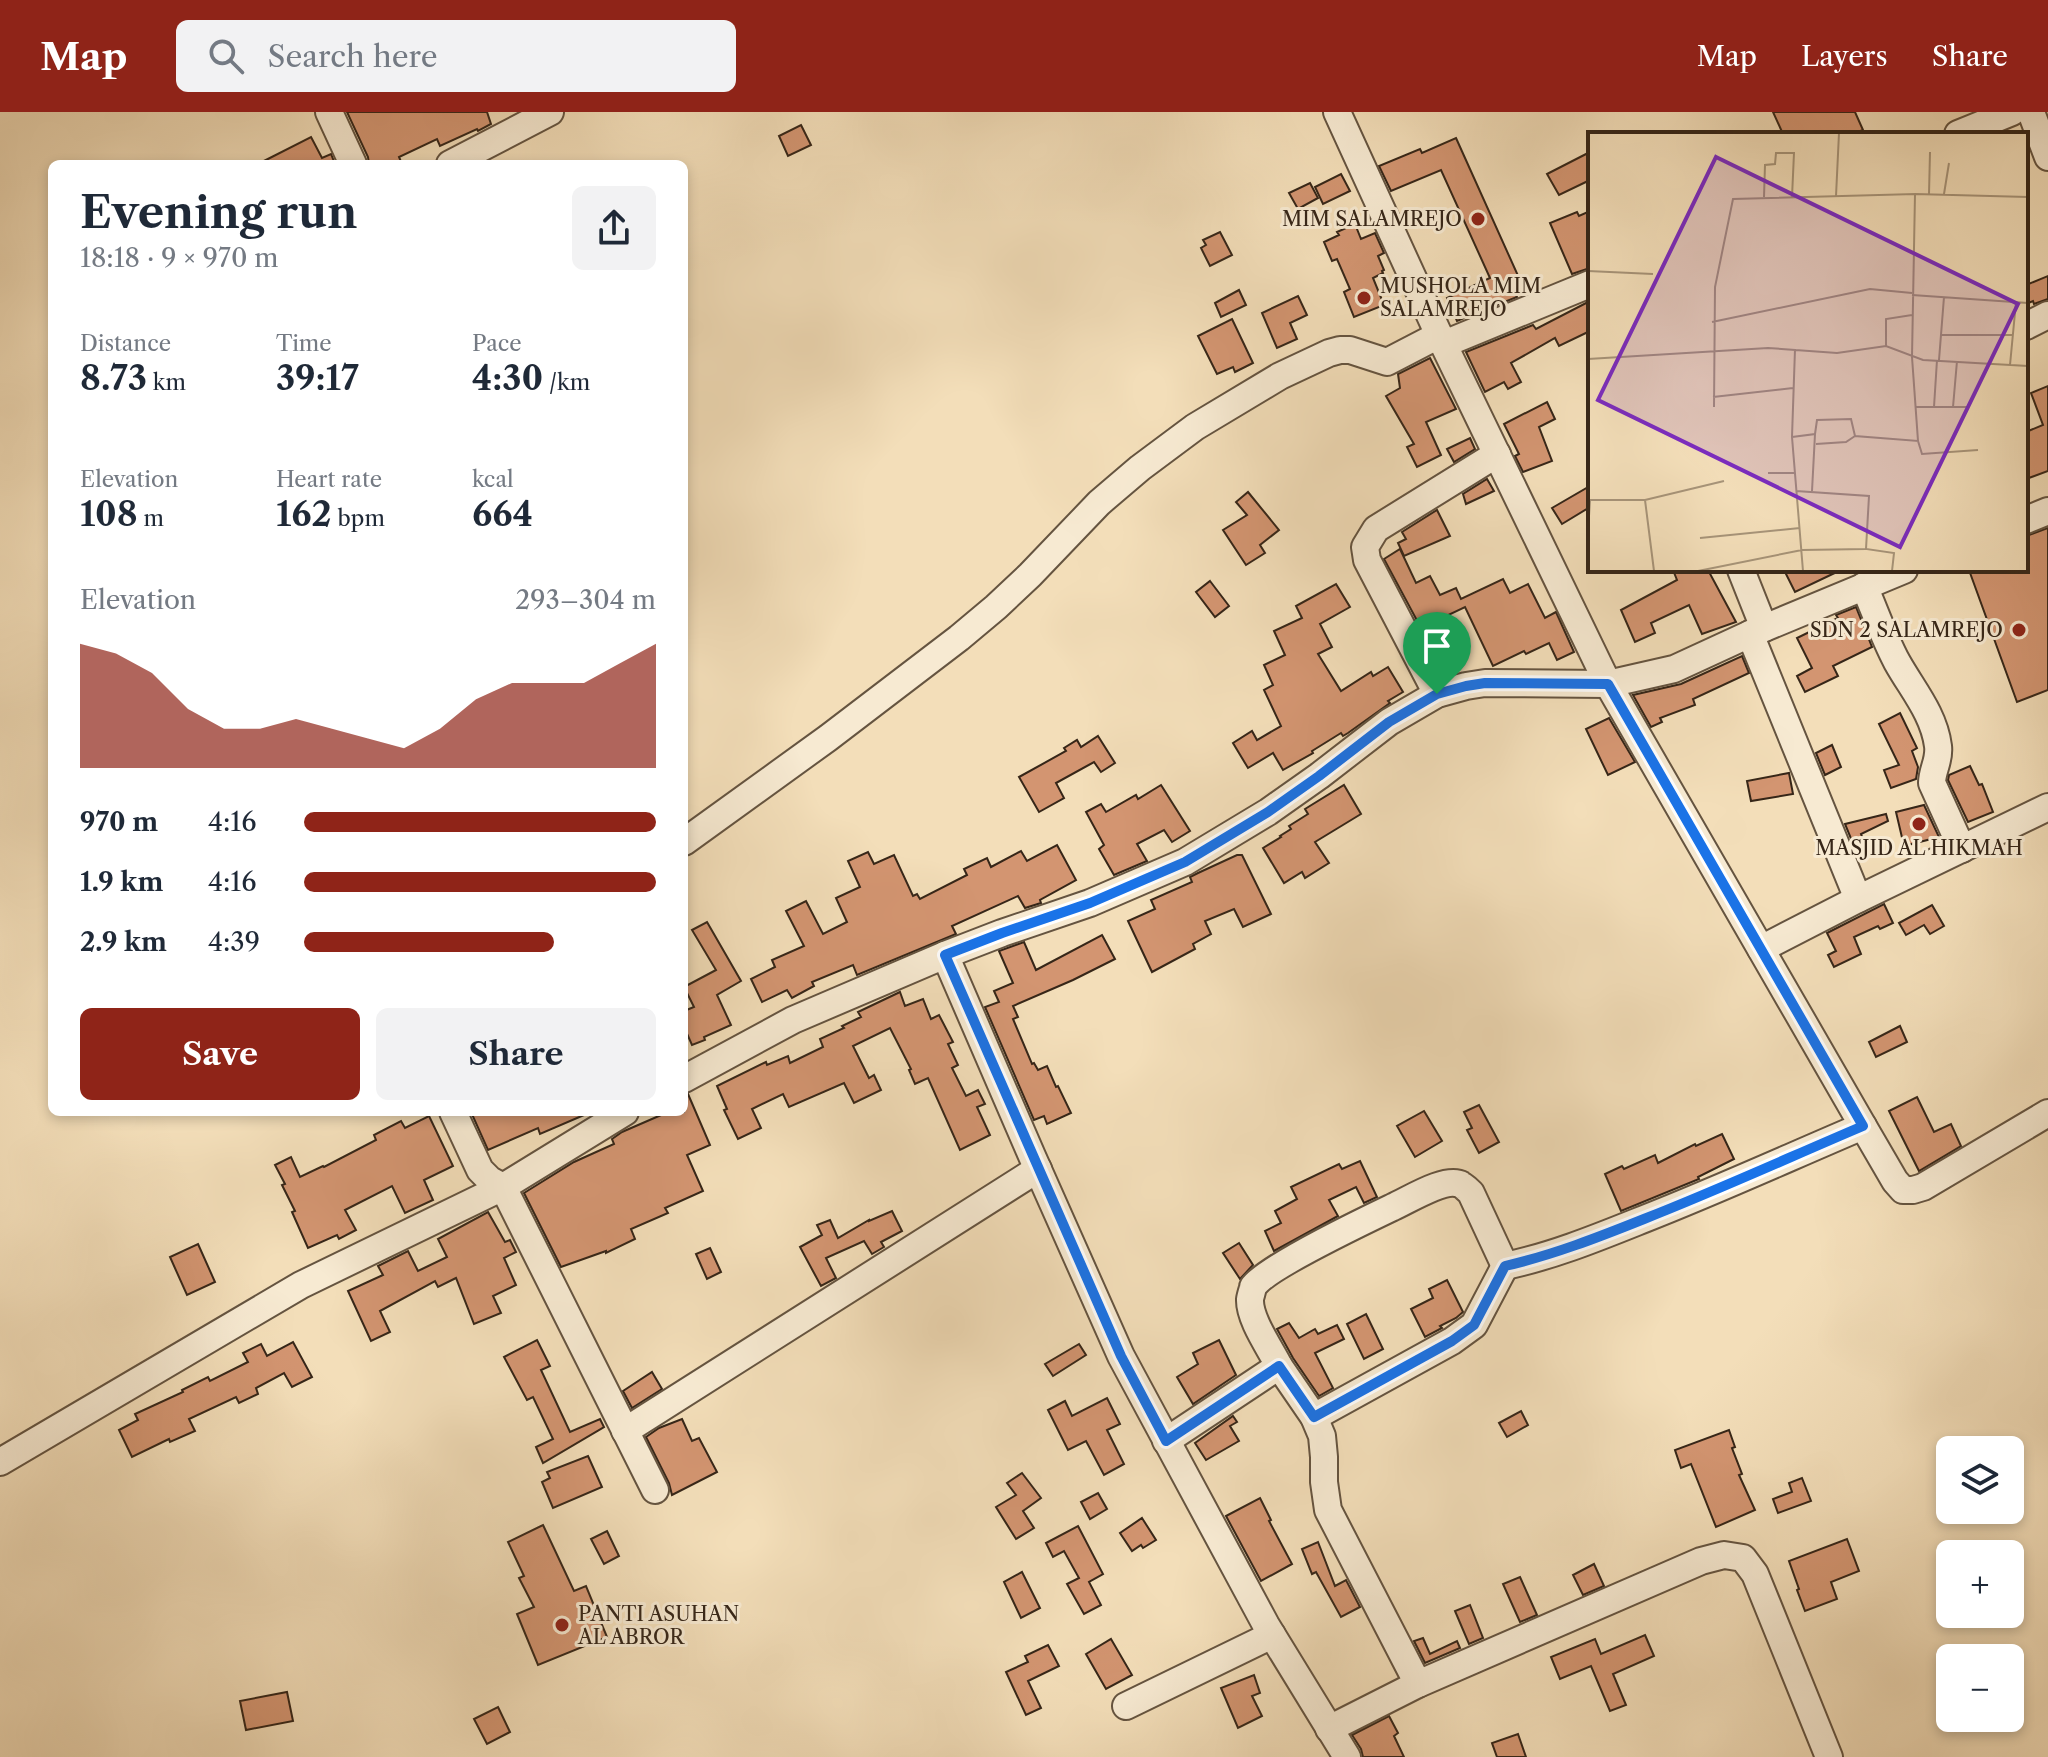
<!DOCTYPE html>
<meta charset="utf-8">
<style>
:root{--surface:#fff;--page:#f2f2f3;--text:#1f2937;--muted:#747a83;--accent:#8f2418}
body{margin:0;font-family:"Libre Caslon Text",serif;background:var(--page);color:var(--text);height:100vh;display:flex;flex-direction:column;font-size:30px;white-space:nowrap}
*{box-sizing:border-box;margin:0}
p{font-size:26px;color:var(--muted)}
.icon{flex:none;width:44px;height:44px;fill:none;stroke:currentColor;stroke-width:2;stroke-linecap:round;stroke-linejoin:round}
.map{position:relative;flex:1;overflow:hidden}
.sheet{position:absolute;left:48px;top:48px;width:640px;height:956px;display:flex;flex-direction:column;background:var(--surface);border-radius:12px;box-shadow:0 4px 12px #0003}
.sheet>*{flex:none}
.fabs{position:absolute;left:1936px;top:1324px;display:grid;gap:16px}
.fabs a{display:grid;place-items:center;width:88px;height:88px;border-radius:12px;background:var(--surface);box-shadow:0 4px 12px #0003;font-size:40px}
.pin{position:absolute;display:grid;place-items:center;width:68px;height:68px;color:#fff;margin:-82px -34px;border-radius:50% 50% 50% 0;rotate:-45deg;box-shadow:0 0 8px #0007}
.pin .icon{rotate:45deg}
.round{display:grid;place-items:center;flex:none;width:84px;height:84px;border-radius:12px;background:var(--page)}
.headline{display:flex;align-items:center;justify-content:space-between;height:136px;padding:0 32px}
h1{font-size:44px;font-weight:700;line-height:60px}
.stats{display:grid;grid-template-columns:repeat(3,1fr);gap:12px;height:136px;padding:8px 32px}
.stats div{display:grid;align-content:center}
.stats b{font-size:34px;font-weight:700}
.stats small{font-size:22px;font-weight:400}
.stats p{font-size:22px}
.chart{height:224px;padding:16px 32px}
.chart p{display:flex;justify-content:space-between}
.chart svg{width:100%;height:144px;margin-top:8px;fill:var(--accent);opacity:.7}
.action{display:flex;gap:16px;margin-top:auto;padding:16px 32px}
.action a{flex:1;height:92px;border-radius:12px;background:var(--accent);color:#fff;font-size:32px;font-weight:700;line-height:92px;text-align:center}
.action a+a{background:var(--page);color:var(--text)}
ul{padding:0 32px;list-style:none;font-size:26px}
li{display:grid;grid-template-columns:128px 96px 1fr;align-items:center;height:60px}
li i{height:20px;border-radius:10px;background:var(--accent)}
header{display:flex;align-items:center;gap:48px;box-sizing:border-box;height:112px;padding:0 40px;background:var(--accent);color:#fff}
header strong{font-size:38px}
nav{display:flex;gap:44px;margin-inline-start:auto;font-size:28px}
.search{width:560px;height:72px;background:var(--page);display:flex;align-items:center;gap:20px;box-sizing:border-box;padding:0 28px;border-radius:12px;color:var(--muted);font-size:30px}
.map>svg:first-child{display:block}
</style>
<header>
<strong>Map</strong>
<div class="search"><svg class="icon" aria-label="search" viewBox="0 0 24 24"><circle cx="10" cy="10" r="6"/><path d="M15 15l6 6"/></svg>Search here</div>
<nav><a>Map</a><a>Layers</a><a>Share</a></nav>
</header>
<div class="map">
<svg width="2048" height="1645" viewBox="0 0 2048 1645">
<rect width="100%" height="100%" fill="#f3deb9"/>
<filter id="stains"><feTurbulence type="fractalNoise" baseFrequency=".0025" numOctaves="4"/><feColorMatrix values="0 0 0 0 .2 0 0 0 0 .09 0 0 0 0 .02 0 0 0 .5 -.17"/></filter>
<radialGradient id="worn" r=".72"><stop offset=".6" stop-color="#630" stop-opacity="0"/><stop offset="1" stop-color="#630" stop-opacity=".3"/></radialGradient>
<g fill="#d39571" stroke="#362618" stroke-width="2">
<polygon points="347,0 487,0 491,12 478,19 477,17 440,34 437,27 399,45 402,52 369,52 368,45"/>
<polygon points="1773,0 1855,0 1863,18 1852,22 1783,22"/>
<polygon points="801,13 811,33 788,44 779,24"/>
<polygon points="311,25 322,46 331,42 335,52 258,52"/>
<polygon points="1456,26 1524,177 1515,181 1517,185 1457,209 1447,186 1490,166 1441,58 1391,79 1379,54 1420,37 1422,41"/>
<polygon points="1590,40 1590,68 1559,83 1547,62"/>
<polygon points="1341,62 1350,79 1323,92 1315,75"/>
<polygon points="1310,71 1318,86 1298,97 1289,81"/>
<polygon points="1590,99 1590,156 1572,162 1550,111 1577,100 1579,104"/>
<polygon points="1355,112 1361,127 1375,121 1384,141 1378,144 1384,158 1382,159 1383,161 1373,166 1384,193 1354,205 1344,180 1350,177 1337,147 1332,149 1324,130 1339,123 1337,120"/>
<polygon points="1220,120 1232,143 1210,154 1201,136 1206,133 1203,128"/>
<polygon points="2048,164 2048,187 2034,192 2033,189 2026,192 2026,173"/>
<polygon points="1239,178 1246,193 1221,205 1215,191"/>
<polygon points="1298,184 1307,203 1290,211 1297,227 1277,236 1262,201"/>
<polygon points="1590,189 1590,219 1559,234 1555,226 1511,251 1521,270 1508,277 1504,270 1485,280 1466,240 1533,213 1536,217"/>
<polygon points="1232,207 1253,251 1235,260 1233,255 1217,262 1198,224"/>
<polygon points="1430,246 1456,297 1426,310 1441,343 1417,355 1407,335 1414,332 1386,284 1400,276 1398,262"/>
<polygon points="2048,274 2048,359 2026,367 2026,320 2043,313 2031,281"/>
<polygon points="1547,290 1555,307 1539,315 1552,349 1523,360 1515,344 1519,342 1504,312"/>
<polygon points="1470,326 1475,337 1454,350 1447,337"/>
<polygon points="1487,367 1494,379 1466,392 1463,382"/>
<polygon points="1590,374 1590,395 1562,412 1552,396"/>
<polygon points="1248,380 1279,418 1260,433 1265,441 1246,453 1223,418 1247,403 1236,390"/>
<polygon points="1437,398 1450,424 1404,444 1398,431 1406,427 1402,420"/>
<polygon points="2048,416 2048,578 2017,590 1969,458 2026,458 2026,424"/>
<polygon points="1400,437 1416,471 1430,464 1440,483 1456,476 1461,487 1503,467 1510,481 1528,472 1545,506 1556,500 1574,540 1557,548 1549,531 1526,542 1524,539 1493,554 1465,495 1421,516 1384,447"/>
<polygon points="1673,458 1708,458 1736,510 1702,522 1689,493 1651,511 1655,521 1635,530 1621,498 1677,468"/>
<polygon points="1784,458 1841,458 1795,480"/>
<polygon points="1210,469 1229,494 1215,505 1196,480"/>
<polygon points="1336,472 1350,495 1320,512 1332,535 1318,542 1341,579 1371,560 1373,564 1388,555 1403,580 1388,589 1390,591 1348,621 1343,624 1341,621 1312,639 1313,641 1283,658 1273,641 1248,656 1233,631 1252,619 1257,628 1281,614 1264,578 1273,573 1264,553 1285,543 1274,519 1302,506 1296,494"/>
<polygon points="1856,495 1872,535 1833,554 1838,564 1805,580 1797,564 1812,556 1797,526 1838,506 1836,503"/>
<polygon points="1742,544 1749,561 1693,587 1695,593 1660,606 1662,610 1651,615 1633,583 1681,572"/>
<polygon points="1900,601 1917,636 1912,639 1918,655 1916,667 1891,676 1884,658 1899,653 1879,612"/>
<polygon points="1609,606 1635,650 1608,663 1586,617"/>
<polygon points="1098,624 1115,651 1101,660 1094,650 1056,671 1064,686 1039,700 1019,665 1066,639 1064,636 1077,628 1081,635"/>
<polygon points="1832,633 1841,655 1825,663 1816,641"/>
<polygon points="1970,654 1979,673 1982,672 1993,700 1968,710 1948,668 1949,663"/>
<polygon points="1789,661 1793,682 1751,689 1747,669"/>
<polygon points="1161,673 1190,719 1172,730 1164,718 1137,732 1147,749 1114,763 1099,737 1104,733 1086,700 1101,692 1106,700 1136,683 1138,687"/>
<polygon points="1344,673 1361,702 1315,730 1329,751 1305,766 1302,760 1284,771 1263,736 1281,725 1280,724 1291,717 1289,714 1308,702 1305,697"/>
<polygon points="1924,693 1939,725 1904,734 1896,700"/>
<polygon points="1886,702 1888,709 1861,722 1864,730 1854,734 1845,712"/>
<polygon points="1057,733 1076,768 1040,788 1041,791 1025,796 1018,784 952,814 956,822 857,863 853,853 812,870 814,874 792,886 787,878 762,890 751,867 775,855 772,848 804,834 786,799 806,789 823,822 847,810 836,786 860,775 848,749 868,740 874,752 894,743 913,784 917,782 920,787 967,763 964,757 987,746 991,755 1021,739 1027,749"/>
<polygon points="1237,743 1242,743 1271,802 1243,815 1234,797 1205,809 1211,822 1193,832 1195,837 1152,860 1128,809 1155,797 1151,788 1192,770 1190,765 1198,761"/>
<polygon points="1884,792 1893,811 1880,817 1878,814 1854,825 1861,842 1834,855 1828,843 1836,839 1827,821"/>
<polygon points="1932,793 1944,814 1930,822 1924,813 1906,823 1899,811"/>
<polygon points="707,810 741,869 717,883 731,913 704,925 705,928 692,933 684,915 684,899 694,895 684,875 716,858 692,818"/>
<polygon points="1102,823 1115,847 1073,868 1013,894 1018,905 1013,907 1032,952 1034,951 1038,958 1047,954 1056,975 1058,974 1071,1001 1047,1012 1044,1004 1034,1008 985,895 999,890 994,879 1013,871 999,839 1024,830 1036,858"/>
<polygon points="900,880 905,894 923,887 931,907 939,903 953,930 948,932 958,953 952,956 966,984 978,978 985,992 977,995 990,1023 960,1038 928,966 915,972 909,958 911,957 890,916 853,934 869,966 874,963 881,978 854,991 844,971 789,995 783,982 752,997 761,1016 738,1027 724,998 727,997 717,974 766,950 767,953 788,944 790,951 823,935 820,927 844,916 842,914 861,905 858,900"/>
<polygon points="1900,914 1907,930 1876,945 1869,930"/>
<polygon points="688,982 710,1033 687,1043 703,1079 665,1096 668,1101 631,1117 635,1127 606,1141 606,1139 561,1155 524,1081 574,1050 614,1032 612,1027 622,1020 668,1000 684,1000 684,983"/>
<polygon points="1917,985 1934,1020 1951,1012 1961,1034 1919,1059 1889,999"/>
<polygon points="1479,993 1499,1030 1479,1041 1467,1018 1472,1016 1464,1000"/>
<polygon points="1424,999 1442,1029 1415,1045 1397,1014"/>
<polygon points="471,1000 591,1000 540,1022 538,1016 488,1038"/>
<polygon points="429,1004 453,1054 424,1068 433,1088 405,1101 392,1074 345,1098 356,1118 339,1127 337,1123 308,1136 292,1100 295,1099 282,1073 285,1072 275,1053 291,1045 300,1065 323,1054 324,1055 376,1028 374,1023 401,1009 405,1016"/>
<polygon points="1722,1022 1734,1047 1698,1065 1699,1067 1621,1099 1605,1062 1622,1054 1624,1057 1655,1043 1658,1051 1695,1032 1696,1034"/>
<polygon points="1360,1049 1377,1085 1364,1091 1356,1075 1329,1088 1338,1104 1274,1139 1265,1119 1281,1111 1275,1099 1297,1087 1291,1075 1339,1052 1342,1057"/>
<polygon points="892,1099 902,1119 881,1130 884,1135 872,1142 864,1129 826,1146 836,1166 821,1174 800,1135 822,1123 817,1113 830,1108 838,1126 869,1108 869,1109"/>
<polygon points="488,1100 505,1130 510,1128 516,1140 504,1146 516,1173 493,1184 501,1201 474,1212 456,1166 438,1175 435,1169 380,1199 390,1220 371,1229 348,1179 383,1163 378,1154 408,1139 418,1159 447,1145 438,1127"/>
<polygon points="1239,1131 1253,1153 1240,1167 1223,1141"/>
<polygon points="198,1132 215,1170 187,1183 170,1145"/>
<polygon points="710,1136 721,1160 707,1167 696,1142"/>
<polygon points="1447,1168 1463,1200 1456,1206 1440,1214 1442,1216 1425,1225 1411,1197 1433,1186 1429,1177"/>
<polygon points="1366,1202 1383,1237 1364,1247 1347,1212"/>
<polygon points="1289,1211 1299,1226 1315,1217 1318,1222 1337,1213 1344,1227 1315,1241 1333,1276 1319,1284 1293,1246 1277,1217"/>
<polygon points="537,1228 550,1254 541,1258 570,1320 600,1307 604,1315 543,1351 536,1335 553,1327 533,1285 527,1288 504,1245"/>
<polygon points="1219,1228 1236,1263 1193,1292 1177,1265 1198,1252 1193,1241"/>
<polygon points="293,1230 312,1265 292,1275 284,1261 256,1276 258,1282 239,1291 236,1285 189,1307 195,1319 170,1330 169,1327 132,1345 119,1318 138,1308 135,1302 183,1280 182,1278 208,1265 210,1269 248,1250 243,1241 261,1232 267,1244"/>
<polygon points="1079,1232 1086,1243 1053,1264 1045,1252"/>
<polygon points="652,1260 662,1277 632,1296 623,1279"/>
<polygon points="1107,1286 1120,1312 1107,1318 1124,1352 1104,1363 1086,1329 1068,1338 1048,1298 1065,1289 1072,1304"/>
<polygon points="1521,1299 1528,1313 1507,1325 1499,1311"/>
<polygon points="1233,1304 1237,1310 1230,1314 1239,1329 1206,1348 1195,1331"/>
<polygon points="682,1307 692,1329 699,1326 717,1360 672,1383 669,1371 646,1325 659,1316"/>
<polygon points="1729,1318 1735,1335 1732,1336 1742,1362 1739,1363 1755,1398 1716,1415 1691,1352 1681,1356 1675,1338"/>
<polygon points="588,1344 602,1375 553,1396 542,1370 550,1366 547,1360"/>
<polygon points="1022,1361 1041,1386 1023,1399 1034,1416 1016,1427 996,1395 1016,1383 1007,1371"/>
<polygon points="1802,1366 1811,1389 1778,1401 1773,1387 1792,1380 1789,1371"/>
<polygon points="1098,1381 1107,1397 1090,1407 1081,1390"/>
<polygon points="1260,1386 1271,1408 1269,1409 1292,1452 1261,1469 1226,1404"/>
<polygon points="1142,1406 1156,1428 1143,1436 1141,1433 1132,1439 1120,1421"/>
<polygon points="543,1413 574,1479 586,1474 607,1525 538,1553 517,1502 534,1495 519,1466 524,1464 508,1430"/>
<polygon points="1078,1414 1103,1462 1089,1470 1101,1493 1084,1502 1067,1472 1079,1466 1064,1439 1053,1445 1046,1431"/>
<polygon points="607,1419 619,1444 604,1452 591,1427"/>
<polygon points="1847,1427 1859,1459 1831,1470 1837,1487 1805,1499 1797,1478 1799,1477 1789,1449"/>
<polygon points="1318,1430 1335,1474 1346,1468 1360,1495 1341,1505 1316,1460 1312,1462 1302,1437"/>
<polygon points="1594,1452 1604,1474 1583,1483 1573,1463"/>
<polygon points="1022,1460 1040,1496 1021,1506 1004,1470"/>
<polygon points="1520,1465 1537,1503 1520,1510 1503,1472"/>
<polygon points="1470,1493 1483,1526 1469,1532 1455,1499"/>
<polygon points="1645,1523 1654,1544 1613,1562 1626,1593 1610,1599 1591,1554 1560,1567 1551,1545 1595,1527 1601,1542"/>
<polygon points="1423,1526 1430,1542 1457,1529 1460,1536 1425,1551 1414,1529"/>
<polygon points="1111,1527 1132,1563 1106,1577 1086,1542"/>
<polygon points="1048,1533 1059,1554 1028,1569 1041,1596 1026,1603 1006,1560 1028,1550 1025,1544"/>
<polygon points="1254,1563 1260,1581 1252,1584 1262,1604 1238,1616 1221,1576"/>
<polygon points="287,1580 293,1609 246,1618 240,1589"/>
<polygon points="498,1595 510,1620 487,1632 474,1607"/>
<polygon points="1389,1604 1398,1621 1394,1624 1404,1645 1363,1645 1361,1637 1352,1623"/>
<polygon points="1518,1622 1526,1645 1497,1645 1492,1631"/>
</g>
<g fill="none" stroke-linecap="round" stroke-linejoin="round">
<defs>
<g id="minor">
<polyline points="329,0 353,52"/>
<polyline points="2031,0 2048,45"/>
<polyline points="1958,22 2012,0"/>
<polyline points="450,52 550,0"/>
<polyline points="2026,214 2048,203"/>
<polyline points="1444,232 1590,172"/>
<polyline points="2026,408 2048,399"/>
<polyline points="1741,458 1764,516"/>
<path d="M1864,474C1875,499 1884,526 1897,550C1912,577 1934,602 1938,634C1940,648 1932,658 1932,671L1962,737"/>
<polyline points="1750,522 1858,787"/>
<polyline points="1437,582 1367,448 1365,435 1376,417 1497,342"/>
<polyline points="684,730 828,626 959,526 996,495 1030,463 1099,391 1140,356 1195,315 1280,264 1329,241 1340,238 1350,238 1387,250 1439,223"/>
<polyline points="1761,837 1858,787 2048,695"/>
<polyline points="945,843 1032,1044 1121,1244 1266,1513 1347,1645"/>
<polyline points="684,967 793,908 945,843 1002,821 1090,791 1185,750 1268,700 1319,664 1389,610 1437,582 1466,574 1485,571 1608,572 1674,557 1750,522 1904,458"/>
<polyline points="453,1000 480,1058 490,1068 503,1075 655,1378"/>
<polyline points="1863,1014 1895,1069 1903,1078 1913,1078 1923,1075 2048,1001"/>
<polyline points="1279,1254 1314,1305 1322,1324 1324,1345 1324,1370 1328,1398 1418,1572"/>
<polyline points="1314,1305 1452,1229 1474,1213 1505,1154"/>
<polyline points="625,1319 1038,1057"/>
<path d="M1166,1329L1279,1254C1270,1236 1249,1207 1250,1187C1250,1186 1253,1176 1253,1175C1265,1156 1368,1107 1393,1095C1409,1088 1446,1064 1462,1073C1463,1073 1471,1081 1471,1081L1505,1154C1553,1144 1599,1125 1644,1107C1718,1078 1790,1045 1863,1014L1608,572L1439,223L1337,0"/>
<polyline points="0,1350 301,1173 503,1075 625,1000"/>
<polyline points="1126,1594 1272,1523"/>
<polyline points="1329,1617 1418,1572 1701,1449 1724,1443 1743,1446 1755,1462 1829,1645"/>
</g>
</defs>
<use href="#minor" stroke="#655440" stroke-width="30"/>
<use href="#minor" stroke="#f7ead2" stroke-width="26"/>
</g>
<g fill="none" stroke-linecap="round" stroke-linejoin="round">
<defs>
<path id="route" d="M1485,571L1608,572L1863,1014C1790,1045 1718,1078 1644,1107C1599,1125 1553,1143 1505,1154L1474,1213L1452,1229L1314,1305L1279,1254L1166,1329L1121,1244L945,843L1002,821L1090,791L1185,750L1268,700L1319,664L1389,610L1437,582L1466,574Z"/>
</defs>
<use href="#route" stroke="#fff" stroke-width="16"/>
<use href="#route" stroke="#1a73e8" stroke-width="10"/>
</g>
<g fill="#8f2418" stroke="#f7ead2" stroke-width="3">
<circle cx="1478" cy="107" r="8"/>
<circle cx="1364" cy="186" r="8"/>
<circle cx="2019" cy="518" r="8"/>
<circle cx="1919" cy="712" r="8"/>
<circle cx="562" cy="1513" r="8"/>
</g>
<g text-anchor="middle" stroke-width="6" stroke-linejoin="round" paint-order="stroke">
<g font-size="20" fill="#362618" stroke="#f7ead2" text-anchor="end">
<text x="1462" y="114">MIM SALAMREJO</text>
<text x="1380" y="181" text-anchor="start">MUSHOLA MIM<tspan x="1380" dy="23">SALAMREJO</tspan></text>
<text x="2003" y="525">SDN 2 SALAMREJO</text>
<text x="1919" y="743" text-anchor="middle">MASJID AL HIKMAH</text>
<text x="578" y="1509" text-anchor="start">PANTI ASUHAN<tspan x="578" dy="23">AL ABROR</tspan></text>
</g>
</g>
<g transform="translate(1588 20)">
<rect width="440" height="440" fill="#f3deb9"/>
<path fill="none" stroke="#a79479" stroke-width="2" d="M327,62L440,65M341,62L342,20M356,62L361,31M248,64L251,1M176,65L177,33L187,32L188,21H206L204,65M0,139L65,142M324,163L440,171M124,190L282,157L324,161M353,203H425M298,214V187L324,183M207,217L204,305L215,439M0,227L180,216L249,221L298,214L335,228L440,234M351,228L356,165M422,233L428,170M125,265L205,256M126,275L127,155L145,67L327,62L324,225L330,309L267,304L263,287L229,288L227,302L204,305M328,275H381M346,275L349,228M365,275L369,229M330,309L334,322L390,318M228,312L258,310L267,304M180,341H206M208,359L281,364L278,417L306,421L304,439M224,359L227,302M0,368H57L136,349M57,368L66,439M0,400L2,368M112,406L212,396M110,439L214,418L278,417"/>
<path fill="#7b2cbf" fill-opacity="0.15" stroke="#7b2cbf" stroke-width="4" d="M128,25L430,172L312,415L10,268Z"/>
<rect width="440" height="440" fill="none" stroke="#362618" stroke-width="4"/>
</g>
<rect width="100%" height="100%" filter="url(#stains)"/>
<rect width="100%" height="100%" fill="url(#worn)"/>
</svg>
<div class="fabs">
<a><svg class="icon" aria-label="layers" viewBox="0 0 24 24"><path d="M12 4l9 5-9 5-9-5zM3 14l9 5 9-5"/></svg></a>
<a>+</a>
<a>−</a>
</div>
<div class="pin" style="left:1437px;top:582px;background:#1e9e55"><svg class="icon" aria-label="arrive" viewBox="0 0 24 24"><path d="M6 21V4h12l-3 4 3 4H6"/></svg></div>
<section class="sheet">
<div class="headline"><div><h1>Evening run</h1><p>18:18 · 9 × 970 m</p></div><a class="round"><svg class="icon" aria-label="share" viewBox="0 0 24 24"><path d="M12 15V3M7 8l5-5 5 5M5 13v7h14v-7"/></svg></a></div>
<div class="stats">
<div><p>Distance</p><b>8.73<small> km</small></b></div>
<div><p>Time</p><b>39:17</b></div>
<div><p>Pace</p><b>4:30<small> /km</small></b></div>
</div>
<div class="stats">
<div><p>Elevation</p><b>108<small> m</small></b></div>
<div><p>Heart rate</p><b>162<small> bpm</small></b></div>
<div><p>kcal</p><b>664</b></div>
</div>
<div class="chart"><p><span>Elevation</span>293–304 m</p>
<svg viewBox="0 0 160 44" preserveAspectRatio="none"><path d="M0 44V6L10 9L20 15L30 26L40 32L50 32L60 29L70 32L80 35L90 38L100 32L110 23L120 18L130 18L140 18L150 12L160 6V44z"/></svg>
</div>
<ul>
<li><b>970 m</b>4:16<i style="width:100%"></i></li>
<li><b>1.9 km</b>4:16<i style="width:100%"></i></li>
<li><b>2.9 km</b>4:39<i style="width:71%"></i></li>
</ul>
<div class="action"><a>Save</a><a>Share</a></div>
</section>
</div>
